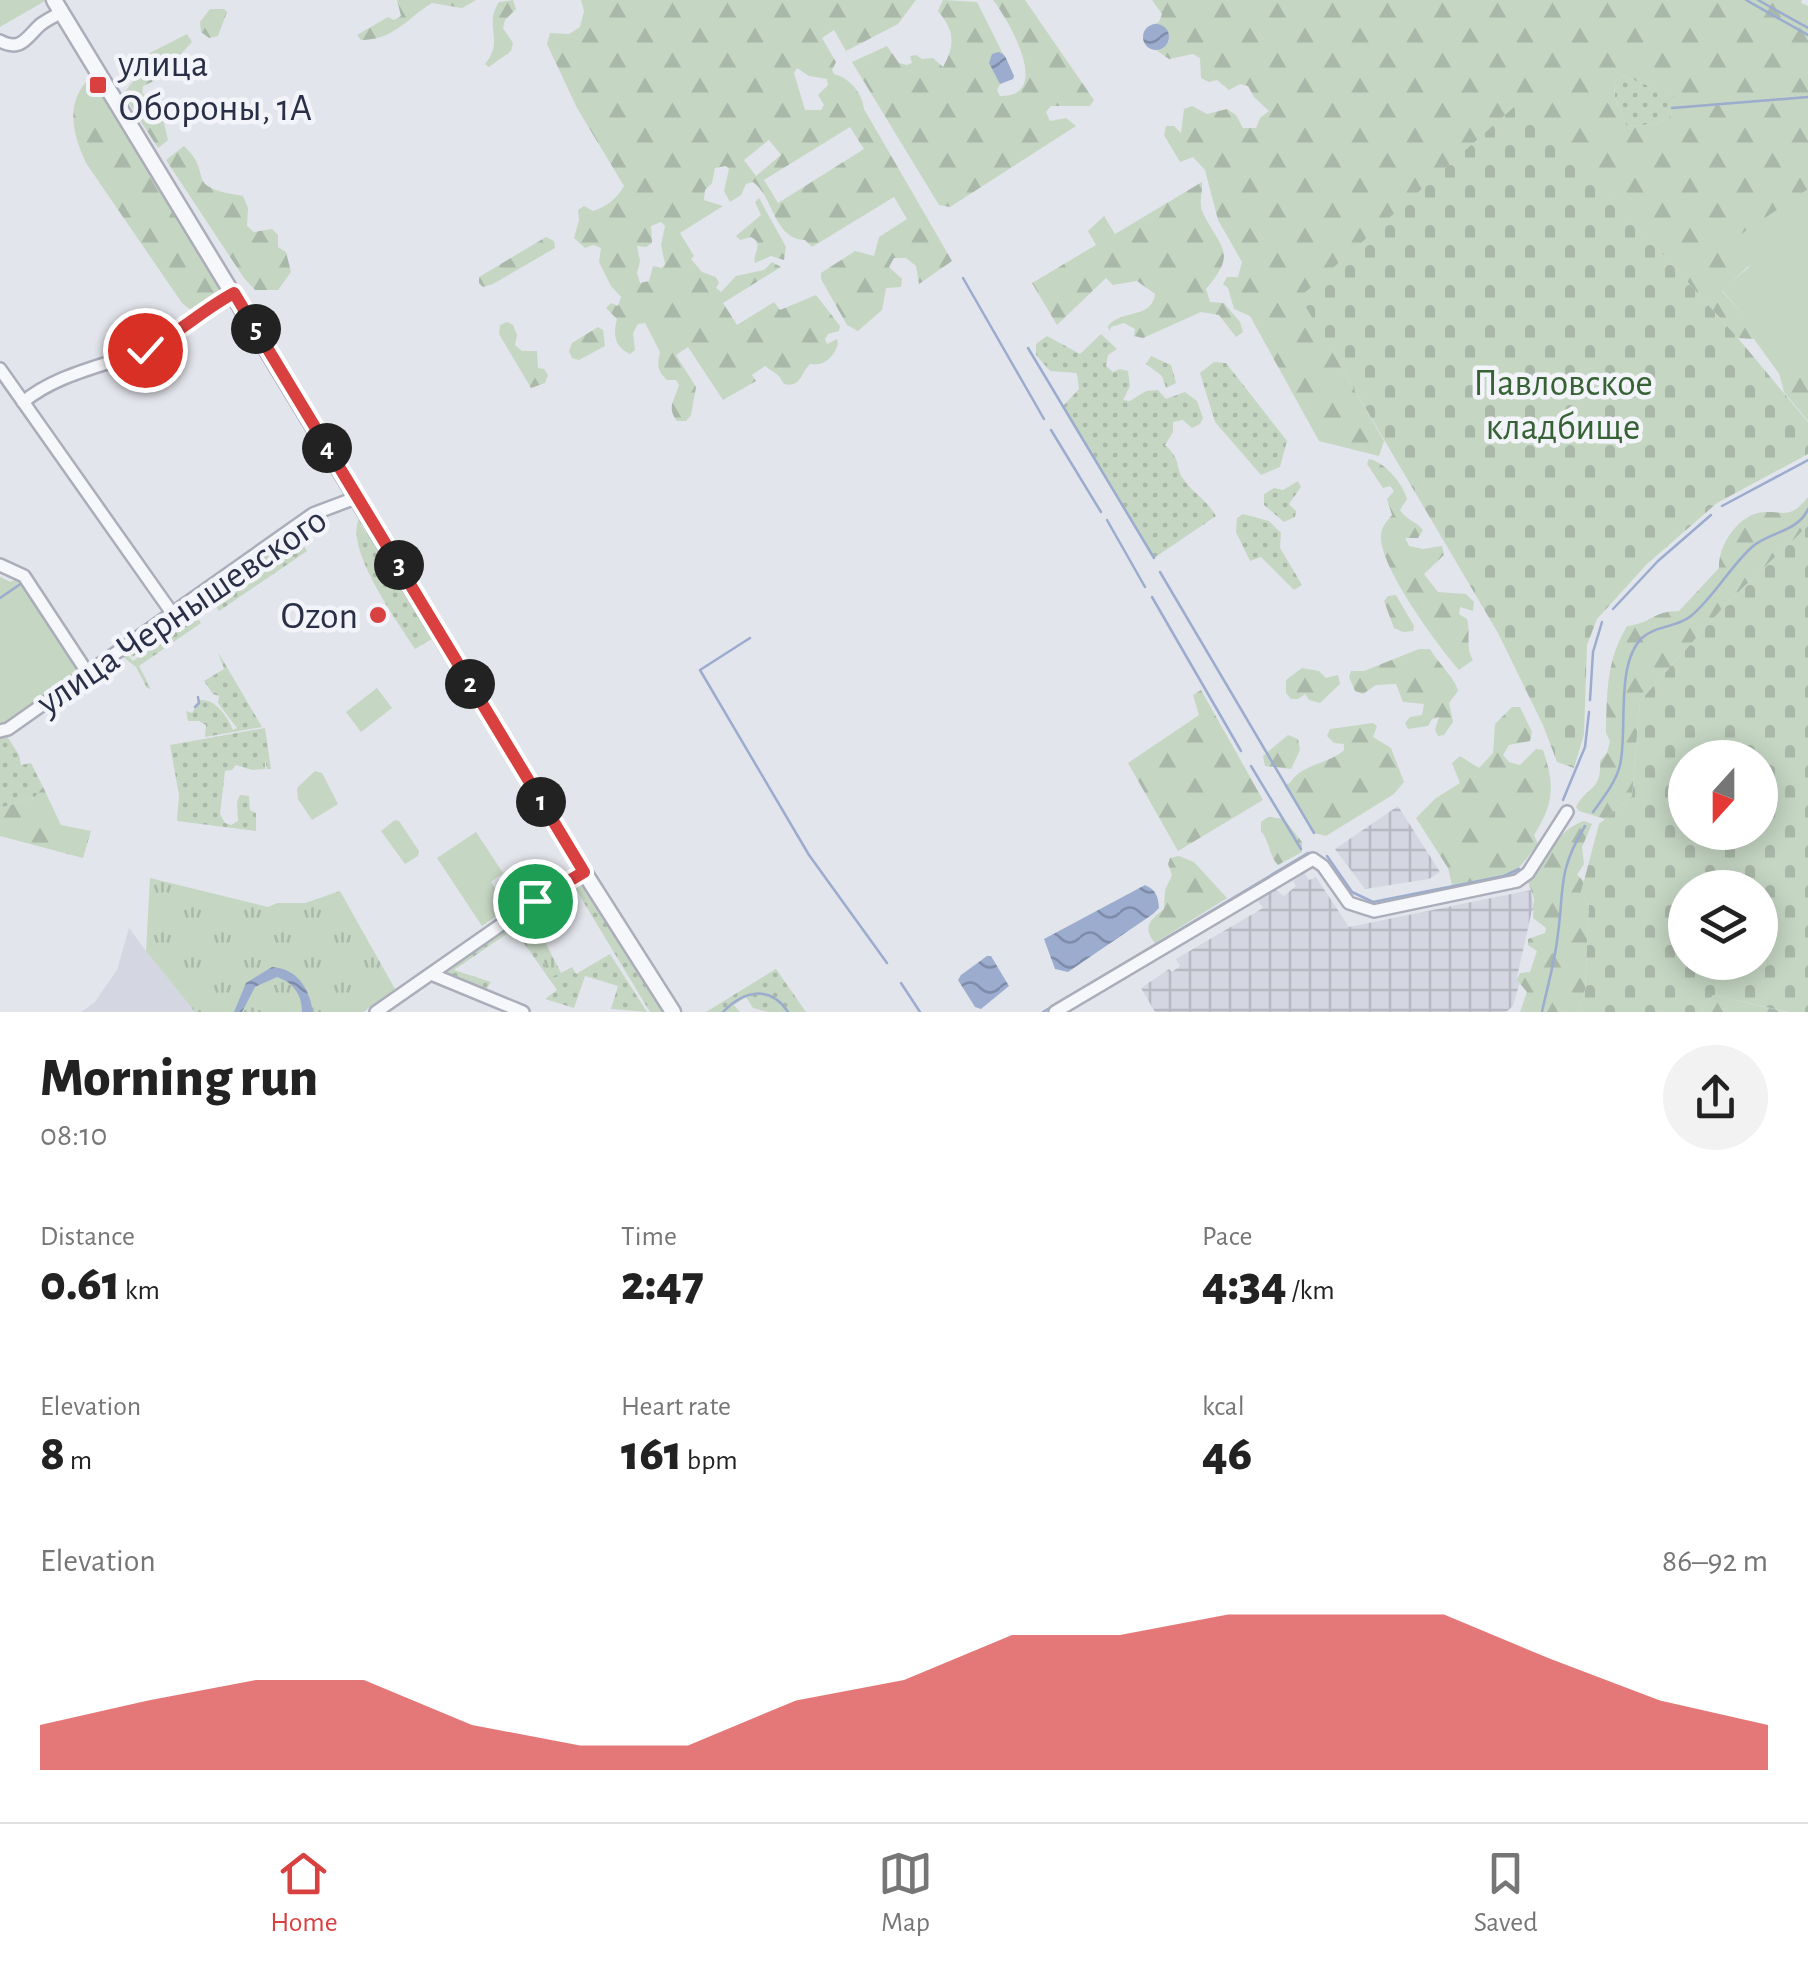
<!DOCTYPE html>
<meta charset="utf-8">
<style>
:root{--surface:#fff;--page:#f2f2f2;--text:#222;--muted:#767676;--line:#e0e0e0;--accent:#d94040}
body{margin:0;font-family:"Alegreya Sans",sans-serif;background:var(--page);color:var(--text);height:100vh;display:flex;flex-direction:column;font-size:38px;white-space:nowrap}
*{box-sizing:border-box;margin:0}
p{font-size:32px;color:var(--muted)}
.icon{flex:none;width:55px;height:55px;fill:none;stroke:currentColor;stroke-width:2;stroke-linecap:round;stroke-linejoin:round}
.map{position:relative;height:1012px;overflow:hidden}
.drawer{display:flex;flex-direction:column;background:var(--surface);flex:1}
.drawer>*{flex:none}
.needle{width:65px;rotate:201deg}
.buttons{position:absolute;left:1668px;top:740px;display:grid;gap:20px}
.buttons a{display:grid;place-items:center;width:110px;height:110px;border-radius:50%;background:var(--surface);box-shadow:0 5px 25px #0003;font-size:50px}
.pin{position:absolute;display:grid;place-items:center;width:85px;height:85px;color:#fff;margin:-42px;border:5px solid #fff;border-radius:50%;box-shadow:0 2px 10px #0007}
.km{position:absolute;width:50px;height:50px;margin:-25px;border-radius:50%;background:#222;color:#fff;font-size:28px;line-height:50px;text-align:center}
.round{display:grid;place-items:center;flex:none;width:105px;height:105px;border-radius:52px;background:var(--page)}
.summary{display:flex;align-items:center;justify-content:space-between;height:170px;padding:0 40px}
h1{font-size:55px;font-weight:800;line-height:75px}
.stats{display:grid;grid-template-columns:repeat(3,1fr);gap:15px;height:170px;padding:10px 40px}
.stats div{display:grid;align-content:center}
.stats b{font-size:50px;font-weight:800}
.stats small{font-size:28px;font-weight:400}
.stats p{font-size:28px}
.chart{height:280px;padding:20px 40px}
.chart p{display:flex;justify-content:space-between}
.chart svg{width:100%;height:180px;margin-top:10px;fill:var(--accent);opacity:.7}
.dock{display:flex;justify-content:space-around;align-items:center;height:140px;border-top:2px solid var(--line);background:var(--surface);font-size:28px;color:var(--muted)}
.dock a{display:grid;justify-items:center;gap:5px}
.dock .on{color:var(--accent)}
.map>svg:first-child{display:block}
</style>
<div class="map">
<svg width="1808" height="1012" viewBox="0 0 1808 1012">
<defs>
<pattern id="industrial-grid" width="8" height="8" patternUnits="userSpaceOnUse" patternTransform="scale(2.5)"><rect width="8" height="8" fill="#d4d7e1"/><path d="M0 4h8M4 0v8" fill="none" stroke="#b6b9c2"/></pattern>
<pattern id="grass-dots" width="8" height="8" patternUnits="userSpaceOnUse" patternTransform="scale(2.5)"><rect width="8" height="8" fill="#c5d6c3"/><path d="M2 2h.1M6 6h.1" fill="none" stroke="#a9b8a9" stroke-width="1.8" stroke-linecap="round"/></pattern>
<pattern id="forest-firs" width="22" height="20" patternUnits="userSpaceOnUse" patternTransform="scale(2.5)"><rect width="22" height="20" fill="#c5d6c3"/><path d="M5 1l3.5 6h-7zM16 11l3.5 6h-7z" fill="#a9b8a9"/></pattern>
<pattern id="cemetery-stones" width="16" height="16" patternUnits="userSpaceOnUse" patternTransform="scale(2.5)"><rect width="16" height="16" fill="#c5d6c3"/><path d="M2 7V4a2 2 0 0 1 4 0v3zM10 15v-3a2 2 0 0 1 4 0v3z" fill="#a9b8a9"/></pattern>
<pattern id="park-tufts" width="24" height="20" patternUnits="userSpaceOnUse" patternTransform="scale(2.5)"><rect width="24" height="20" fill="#c5d6c3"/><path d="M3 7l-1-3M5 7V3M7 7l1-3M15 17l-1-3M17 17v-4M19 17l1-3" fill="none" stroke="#a9b8a9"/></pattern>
<pattern id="water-waves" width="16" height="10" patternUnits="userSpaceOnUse" patternTransform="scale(2.5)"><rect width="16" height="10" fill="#9bacce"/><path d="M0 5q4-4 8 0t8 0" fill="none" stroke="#7e8ca9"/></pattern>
</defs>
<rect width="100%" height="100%" fill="#e3e5ec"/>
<polygon fill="#d4d7e1" points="129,928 146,951 195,1012 81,1012 95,1002 117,970"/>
<g fill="url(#industrial-grid)">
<polygon points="1398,806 1440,872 1429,879 1365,889 1335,849"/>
<polygon points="1304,873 1309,880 1316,877 1349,927 1531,890 1533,904 1542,906 1541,912 1532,910 1517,977 1521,978 1513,1006 1506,1012 1155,1012 1141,988 1169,969 1172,972 1180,966 1176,959 1263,908 1258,901 1274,889 1284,896 1296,886 1293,881"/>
</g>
<g fill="url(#grass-dots)">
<polygon points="1621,75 1675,96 1671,116 1659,123 1627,127 1615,98 1614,83"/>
<path d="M1101,334L1117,349L1108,355L1106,366L1113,372L1120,369L1128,371L1130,386L1123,400L1130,401L1146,391L1158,390L1166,399L1185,392L1197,401L1203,418L1200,424L1192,428L1183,420L1173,422V432L1165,445C1183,462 1174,466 1184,480C1193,493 1205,498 1216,516L1154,558L1062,407L1079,389L1077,373L1050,371L1036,355V344L1047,336L1080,354Z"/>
<polygon points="1151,356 1171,365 1176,383 1166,388 1162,376 1146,364"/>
<polygon points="1214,362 1226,363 1287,441 1280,467 1261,475 1215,422 1200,373"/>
<polygon points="1298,481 1301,487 1289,504 1296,511 1295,517 1284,522 1264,505 1264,494 1274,488 1283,490"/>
<polygon points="1243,514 1269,521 1281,533 1280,548 1302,585 1294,590 1261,557 1250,561 1236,532 1237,518"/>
<path d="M360,517L365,522L361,525L366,533L373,534L435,637L415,649C398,622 342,546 360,517Z"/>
<polygon points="292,533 300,541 211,603 206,596"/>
<polygon points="303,545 307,551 219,611 215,605"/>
<polygon points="182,611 189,618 132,657 127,649"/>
<polygon points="197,617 201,623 139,666 151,689 147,688 136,667 122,656 124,651 133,661"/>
<path d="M218,652L262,727L205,737L206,725L199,721H188L186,711L192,713L200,700C216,699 227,716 233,730L237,728L218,703L219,696L213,694L204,681L224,669Z"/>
<polygon points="265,728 271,769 267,769 265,759 265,769 252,770 236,765 232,770 225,771 220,814 225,823 231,825 238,821 237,802 240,803 237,801 240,795 249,796 250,810 256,813 256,831 177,821 179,795 170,745"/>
<polygon points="5,733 19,755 21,765 31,763 43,787 34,798 0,808 0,734"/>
<polygon points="578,881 585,884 666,1012 650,1012 572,883"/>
<polygon points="535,907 548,930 533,939 561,973 572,967 576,974 610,954 647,1012 611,1009 618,986 585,976 574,1008 545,999 557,990 514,929 454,970 491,982 483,994 445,978 443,972"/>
<polygon points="776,969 806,1012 768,1012 753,1008 746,997 734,1005 740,1012 706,1012"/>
</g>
<g fill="url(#forest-firs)" fill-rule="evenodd">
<path d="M397,0H476L462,8L432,3C406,19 394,40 361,40L357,35L388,17L394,20L401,16Z"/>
<path d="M513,0L516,9L505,20L503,28L513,43L511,51L489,67L485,64C505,40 483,26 499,2Z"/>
<path d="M581,0H916L898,24L846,51L834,30L822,38L836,62L832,70L834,74C850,78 862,93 864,109L952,261L919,284L916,266L906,258H894L889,267L902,279L901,287L886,288L882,310L858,331L847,325L821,279V273L855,251L874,256L879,237L907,219L894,197L812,247L805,240C773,239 774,197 753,182L746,184L741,195L730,202L724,191L729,169L726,166L715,168L712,183L705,190L704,200L723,206L680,233L694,256L691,259L702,272L716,277L719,283L716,288L721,292L736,276L764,270L772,262L781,267L723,303L737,325L774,302L780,310L816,295L840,326L839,331L828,334L825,339L827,344L837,339L838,344C834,356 825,367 810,364C800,374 801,388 784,384L779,376L765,366L752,375L756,381L723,400L688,347L676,355L696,387L691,415L686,421H677C666,408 675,399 679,385L676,380H667C657,371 657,365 660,352L645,323L638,324L633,333L635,350L630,354C614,347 613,334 617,319L606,308L611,303L618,306L621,297L611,286L599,262L601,248L593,245L585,248L574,238L579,220L578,210L584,206L593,211C608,206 617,198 624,186L577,108L547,44L550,33L569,34L580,27L584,11ZM797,68L809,76L827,79L828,85L818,95L824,105L821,110H805L794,73ZM850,127L864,149L778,203L764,180ZM769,140L781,155L756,176L744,160ZM661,222L665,226L661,245L665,264L662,268L653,266L649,281L640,283L637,273L640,261L637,246L646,247L652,243L651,226Z"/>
<path d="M943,0L977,2L1014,76L1013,79L1000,84L997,90L1000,96C1054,97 1008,19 993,0H1025L1094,100L1090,106H1051L1046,112L1050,121L1066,118L1076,126L950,207L939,205L852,62L887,46L899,63L907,65L912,63L910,56L916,55L922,59L933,58L943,67C956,44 954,30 938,11Z"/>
<path d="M1152,0H1802L1801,3L1808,6V210L1722,291L1760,333L1754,339L1738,338L1523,100L1301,297L1384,441L1379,456L1319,441L1250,316L1234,309L1228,288L1223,284L1227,277H1238L1242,262L1218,220L1205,170L1193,157L1180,162L1164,135L1166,126H1174L1181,133L1184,109L1192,106L1207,114L1227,109L1236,115L1243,128H1256L1260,118L1269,111L1254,97L1248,86L1240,84L1229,90L1217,80L1209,82L1201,78L1200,58L1193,54L1169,59L1156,50L1164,48L1169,41C1168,29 1163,28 1152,25L1159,22L1162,14ZM1621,75L1674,96L1671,116L1659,123L1627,127L1615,98L1614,83Z"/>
<polygon points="210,9 224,9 227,12 218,36 209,38 201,32 200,22"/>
<polygon points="187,34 192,42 179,56 162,62 161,78 143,86 142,93 160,106 168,140 158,148 123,94 139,74 140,58"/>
<path d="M90,78L97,88L100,87L226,291L192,311L182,303L86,163C73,135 64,102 90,78Z"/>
<path d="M184,146C216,176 180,186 243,196L248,208L247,226L254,232L272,229L278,235V247L286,252L291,272L278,290H255L244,278L166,160Z"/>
<path d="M1202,182C1203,193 1198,202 1203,213C1221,250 1238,251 1206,289L1210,302L1224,303L1240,322L1243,332L1236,337L1219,315L1201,312L1143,338L1134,336L1135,329L1124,323L1111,327L1109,331L1108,326C1122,309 1152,319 1155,294L1137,281L1113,285L1106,278L1057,325L1032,283L1096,245L1088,231L1104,216L1115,234Z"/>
<path d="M759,198L786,247L784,260L771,256L755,263C752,253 765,244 751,237L740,240L736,236L761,215L755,202Z"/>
<polygon points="546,237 554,241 555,248 493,284 483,287 479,283 479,277"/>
<polygon points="507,322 513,325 517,335 515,345 522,351 537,351 538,368 544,369 548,375 545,383 531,388 499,334 500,325"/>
<polygon points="598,327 603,330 605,346 579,360 572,358 569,351 572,343"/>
<polygon points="1808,370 1808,421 1784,392 1779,373"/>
<path d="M1369,459C1385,462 1403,484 1407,499L1400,510C1406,520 1416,521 1423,530L1418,538H1405L1409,546L1423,549L1442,546L1444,555L1424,574L1438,592L1466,594L1474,602L1473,611L1460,607L1459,614L1467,619C1471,634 1465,647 1473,660L1459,670C1438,646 1378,565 1381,535C1382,526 1387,521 1392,515L1387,499L1394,491L1390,486L1383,488L1367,464Z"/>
<path d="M1808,497V526L1730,600L1640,701L1632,796L1605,819L1579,811L1576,807C1587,786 1602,791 1600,761L1607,753L1610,741L1606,733C1607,693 1606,661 1627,626C1651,624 1652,611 1679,611L1719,568C1718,547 1736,518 1758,513C1782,508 1787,523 1808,497Z"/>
<polygon points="1396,595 1414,626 1413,631 1403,632 1394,628 1384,601 1388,596"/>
<path d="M1419,649H1430C1437,662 1456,679 1458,691L1449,703L1453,722L1444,735L1438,736L1435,730L1439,717L1432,719L1428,726L1408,729L1405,723L1410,717L1422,715L1424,704L1403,702L1396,684L1376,685L1363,694L1355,691L1349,677L1351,671H1364Z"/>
<polygon points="1302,668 1319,671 1326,678 1338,675 1340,684 1320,703 1309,700 1305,694 1298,699 1291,699 1286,693 1286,680"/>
<polygon points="1201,690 1263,800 1178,851 1128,763 1199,715 1193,695"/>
<path d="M1512,707H1520L1532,732L1530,741L1509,745L1503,755L1509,762L1520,765L1536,749L1543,750C1555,786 1554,803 1534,835L1538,844L1514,874L1452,885L1448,868L1416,818L1436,798L1460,783L1452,763L1460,756L1479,768L1493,753L1495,724Z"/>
<path d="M1373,723L1377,726L1373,737L1391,748L1404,782L1394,794L1326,836L1314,833L1284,785L1290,783C1302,763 1328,765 1344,750V744L1334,743L1327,736L1330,729Z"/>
<polygon points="1288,735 1298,739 1300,750 1291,769 1265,766 1263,756"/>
<polygon points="43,787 61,825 91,831 83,858 0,836 0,808 34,798"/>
<path d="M1268,817L1284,819L1302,842V852L1278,865C1269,856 1270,842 1261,831V822Z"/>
<path d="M1584,821L1592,824L1582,847L1584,864L1577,875L1584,881L1581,892L1589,905L1585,990L1578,1012H1520L1527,992L1517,980L1520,973L1530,972L1537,951L1528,945V939L1545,933L1546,928L1533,918L1534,899L1528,881C1544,860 1558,829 1584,821Z"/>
<path d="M1179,856L1194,862L1227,898L1155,943C1142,927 1150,920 1164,909L1165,890L1172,875L1168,864L1170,858Z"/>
<polygon points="1713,995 1786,1012 1701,1012"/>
</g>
<g fill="url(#cemetery-stones)" fill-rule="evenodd">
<polygon points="1523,99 1737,337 1808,422 1808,454 1717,503 1647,564 1597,619 1587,645 1584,734 1574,768 1557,762 1543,725 1498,633 1300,297"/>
<path d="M1808,526V1012H1788L1713,995L1701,1012H1578L1585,990L1589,905L1581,892L1599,824L1632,796L1640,701L1730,600ZM1685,758H1760V832H1685ZM1685,888H1760V962H1685Z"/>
</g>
<g fill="url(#park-tufts)">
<polygon points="150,878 268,907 277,903 305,903 340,891 395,989 363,1012 195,1012 146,951"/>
<polygon points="541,934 561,973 551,977 532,939"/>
</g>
<g fill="#c5d6c3">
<polygon points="0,0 44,0 45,1 0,27"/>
<polygon points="1808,189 1808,371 1788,386 1754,339 1759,333 1722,290 1749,267 1732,240"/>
<polygon points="20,576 82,672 0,728 0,577 11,582"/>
<polygon points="377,688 392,708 361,732 346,712"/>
<polygon points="315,771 322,773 338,804 312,820 298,799 297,788"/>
<polygon points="395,820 399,821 419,851 418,856 405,864 381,831"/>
<polygon points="476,832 503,873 491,882 508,908 482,926 437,858"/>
</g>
<g fill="url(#water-waves)">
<circle cx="1156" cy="37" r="13"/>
<polygon points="999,52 1005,56 1014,76 1013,79 1000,84 989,63 992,54"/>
<path d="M1145,885C1156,890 1158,896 1159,908L1153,914L1068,972L1055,969L1044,939Z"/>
<polygon points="987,956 991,956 1009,986 981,1009 975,1007 958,980 961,975"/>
<path d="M272,967C298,969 309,988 313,1012H302C302,995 294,983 277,977L255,987L242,1012H234L246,983Z"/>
</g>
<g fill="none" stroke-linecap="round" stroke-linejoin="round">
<g stroke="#9bacce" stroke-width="2.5">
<polyline points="1746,0 1808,35"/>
<polyline points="1758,0 1808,28"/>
<polyline points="1672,108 1808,97"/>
<polyline points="963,278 1044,419"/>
<polyline points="1028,348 1154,558"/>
<polyline points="1051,430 1101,512"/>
<polyline points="1722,506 1808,460"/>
<polyline points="1107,520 1145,587"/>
<polyline points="1160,572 1314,833"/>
<polyline points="1152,597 1241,751"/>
<polyline points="0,598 22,583"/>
<polyline points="1613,609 1658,561 1711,515"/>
<polyline points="750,638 700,670 809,855 887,963"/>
<polyline points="1590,700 1593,652 1602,622"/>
<polyline points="195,707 199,703 198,697"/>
<polyline points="1251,766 1301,849"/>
<polyline points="1563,800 1585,747 1589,712"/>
<path d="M1593,812C1603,798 1616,782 1620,765C1628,731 1615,664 1642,638C1656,625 1676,628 1691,616C1714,597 1729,568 1752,547C1769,532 1798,532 1808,509"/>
<polyline points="1327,856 1352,892 1373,902 1504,876 1519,869"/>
<polyline points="901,983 920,1012"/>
<path d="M723,1012C744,990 770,985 788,1012"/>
<polyline points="1043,1012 1308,853"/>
<path d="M1542,1012C1547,988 1554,965 1557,941C1565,889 1556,874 1585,826"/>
</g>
<defs>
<g id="minor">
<path d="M0,41C21,52 26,38 40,25C46,20 55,16 62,12"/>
<polyline points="0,369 172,613"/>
<path d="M23,402C60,372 104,367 147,349C179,336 204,309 234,293"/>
<polyline points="0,565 24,576 87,672"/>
<polyline points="0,731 8,729 313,514 358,497"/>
<polyline points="431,974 523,1012"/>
<polyline points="376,1012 535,901 584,872"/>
<polyline points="1055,1012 1313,859 1323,866 1349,903 1374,911 1517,881 1528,873 1567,812"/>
</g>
<polyline id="tertiary" points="54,0 584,872 673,1012"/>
</defs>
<use href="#minor" stroke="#abaeba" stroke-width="16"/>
<use href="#tertiary" stroke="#abaeba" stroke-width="19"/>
<use href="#minor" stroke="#f6f7fa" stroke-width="11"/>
<use href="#tertiary" stroke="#f6f7fa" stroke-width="14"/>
</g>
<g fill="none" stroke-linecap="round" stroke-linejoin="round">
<defs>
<path id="route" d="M145,350C177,335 202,310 234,293L584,872L535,901"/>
</defs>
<use href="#route" stroke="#fff" stroke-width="20"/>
<use href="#route" stroke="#d94040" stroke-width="12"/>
</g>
<g fill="#d94040" stroke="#f3f4f9" stroke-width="4">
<rect x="88" y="75" width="20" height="20" rx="5"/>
<circle cx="378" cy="615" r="10"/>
</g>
<g text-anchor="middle" stroke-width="9" stroke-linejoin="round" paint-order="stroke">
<g font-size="38" fill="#292f46" stroke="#f3f4f9" text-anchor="start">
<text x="118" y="76">улица<tspan x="118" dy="44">Обороны, 1А</tspan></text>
<text x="358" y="628" text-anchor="end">Ozon</text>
</g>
<g font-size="38" fill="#376235" stroke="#f3f4f9">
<text x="1563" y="395">Павловское<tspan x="1563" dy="44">кладбище</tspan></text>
</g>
<g font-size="38" fill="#292f46" stroke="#f3f4f9">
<text transform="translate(181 610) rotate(-34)" y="13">улица Чернышевского</text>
</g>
</g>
</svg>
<div class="buttons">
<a><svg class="needle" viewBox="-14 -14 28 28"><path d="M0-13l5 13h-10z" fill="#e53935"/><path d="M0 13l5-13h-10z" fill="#767676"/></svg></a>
<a><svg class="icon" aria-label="layers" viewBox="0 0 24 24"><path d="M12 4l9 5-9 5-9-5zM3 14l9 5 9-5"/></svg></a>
</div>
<div class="pin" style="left:535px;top:901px;background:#1e9e55"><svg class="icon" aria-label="arrive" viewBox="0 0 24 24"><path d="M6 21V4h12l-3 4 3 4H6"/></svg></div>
<div class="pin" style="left:145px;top:350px;background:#d93025"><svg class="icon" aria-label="check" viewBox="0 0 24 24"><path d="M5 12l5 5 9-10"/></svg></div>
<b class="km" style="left:541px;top:802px">1</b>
<b class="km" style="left:470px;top:684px">2</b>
<b class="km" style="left:399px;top:565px">3</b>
<b class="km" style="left:327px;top:448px">4</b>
<b class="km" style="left:256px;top:329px">5</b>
</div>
<section class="drawer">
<div class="summary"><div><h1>Morning run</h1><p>08:10</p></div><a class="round"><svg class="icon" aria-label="share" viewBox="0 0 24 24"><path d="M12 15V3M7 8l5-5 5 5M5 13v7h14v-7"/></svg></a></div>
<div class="stats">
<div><p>Distance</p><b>0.61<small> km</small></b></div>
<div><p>Time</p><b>2:47</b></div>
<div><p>Pace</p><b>4:34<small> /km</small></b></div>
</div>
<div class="stats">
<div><p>Elevation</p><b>8<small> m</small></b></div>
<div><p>Heart rate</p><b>161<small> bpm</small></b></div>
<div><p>kcal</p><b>46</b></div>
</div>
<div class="chart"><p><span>Elevation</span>86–92 m</p>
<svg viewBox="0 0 160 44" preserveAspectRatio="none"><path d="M0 44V33L10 27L20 22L30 22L40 33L50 38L60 38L70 27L80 22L90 11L100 11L110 6L120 6L130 6L140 17L150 27L160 33V44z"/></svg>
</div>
</section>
<nav class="dock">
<a class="on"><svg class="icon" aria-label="home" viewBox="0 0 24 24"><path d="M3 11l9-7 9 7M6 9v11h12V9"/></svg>Home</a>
<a><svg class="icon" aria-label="map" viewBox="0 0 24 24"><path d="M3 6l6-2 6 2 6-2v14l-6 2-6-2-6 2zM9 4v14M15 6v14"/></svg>Map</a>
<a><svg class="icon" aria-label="saved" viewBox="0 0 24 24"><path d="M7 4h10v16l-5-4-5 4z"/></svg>Saved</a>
</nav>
